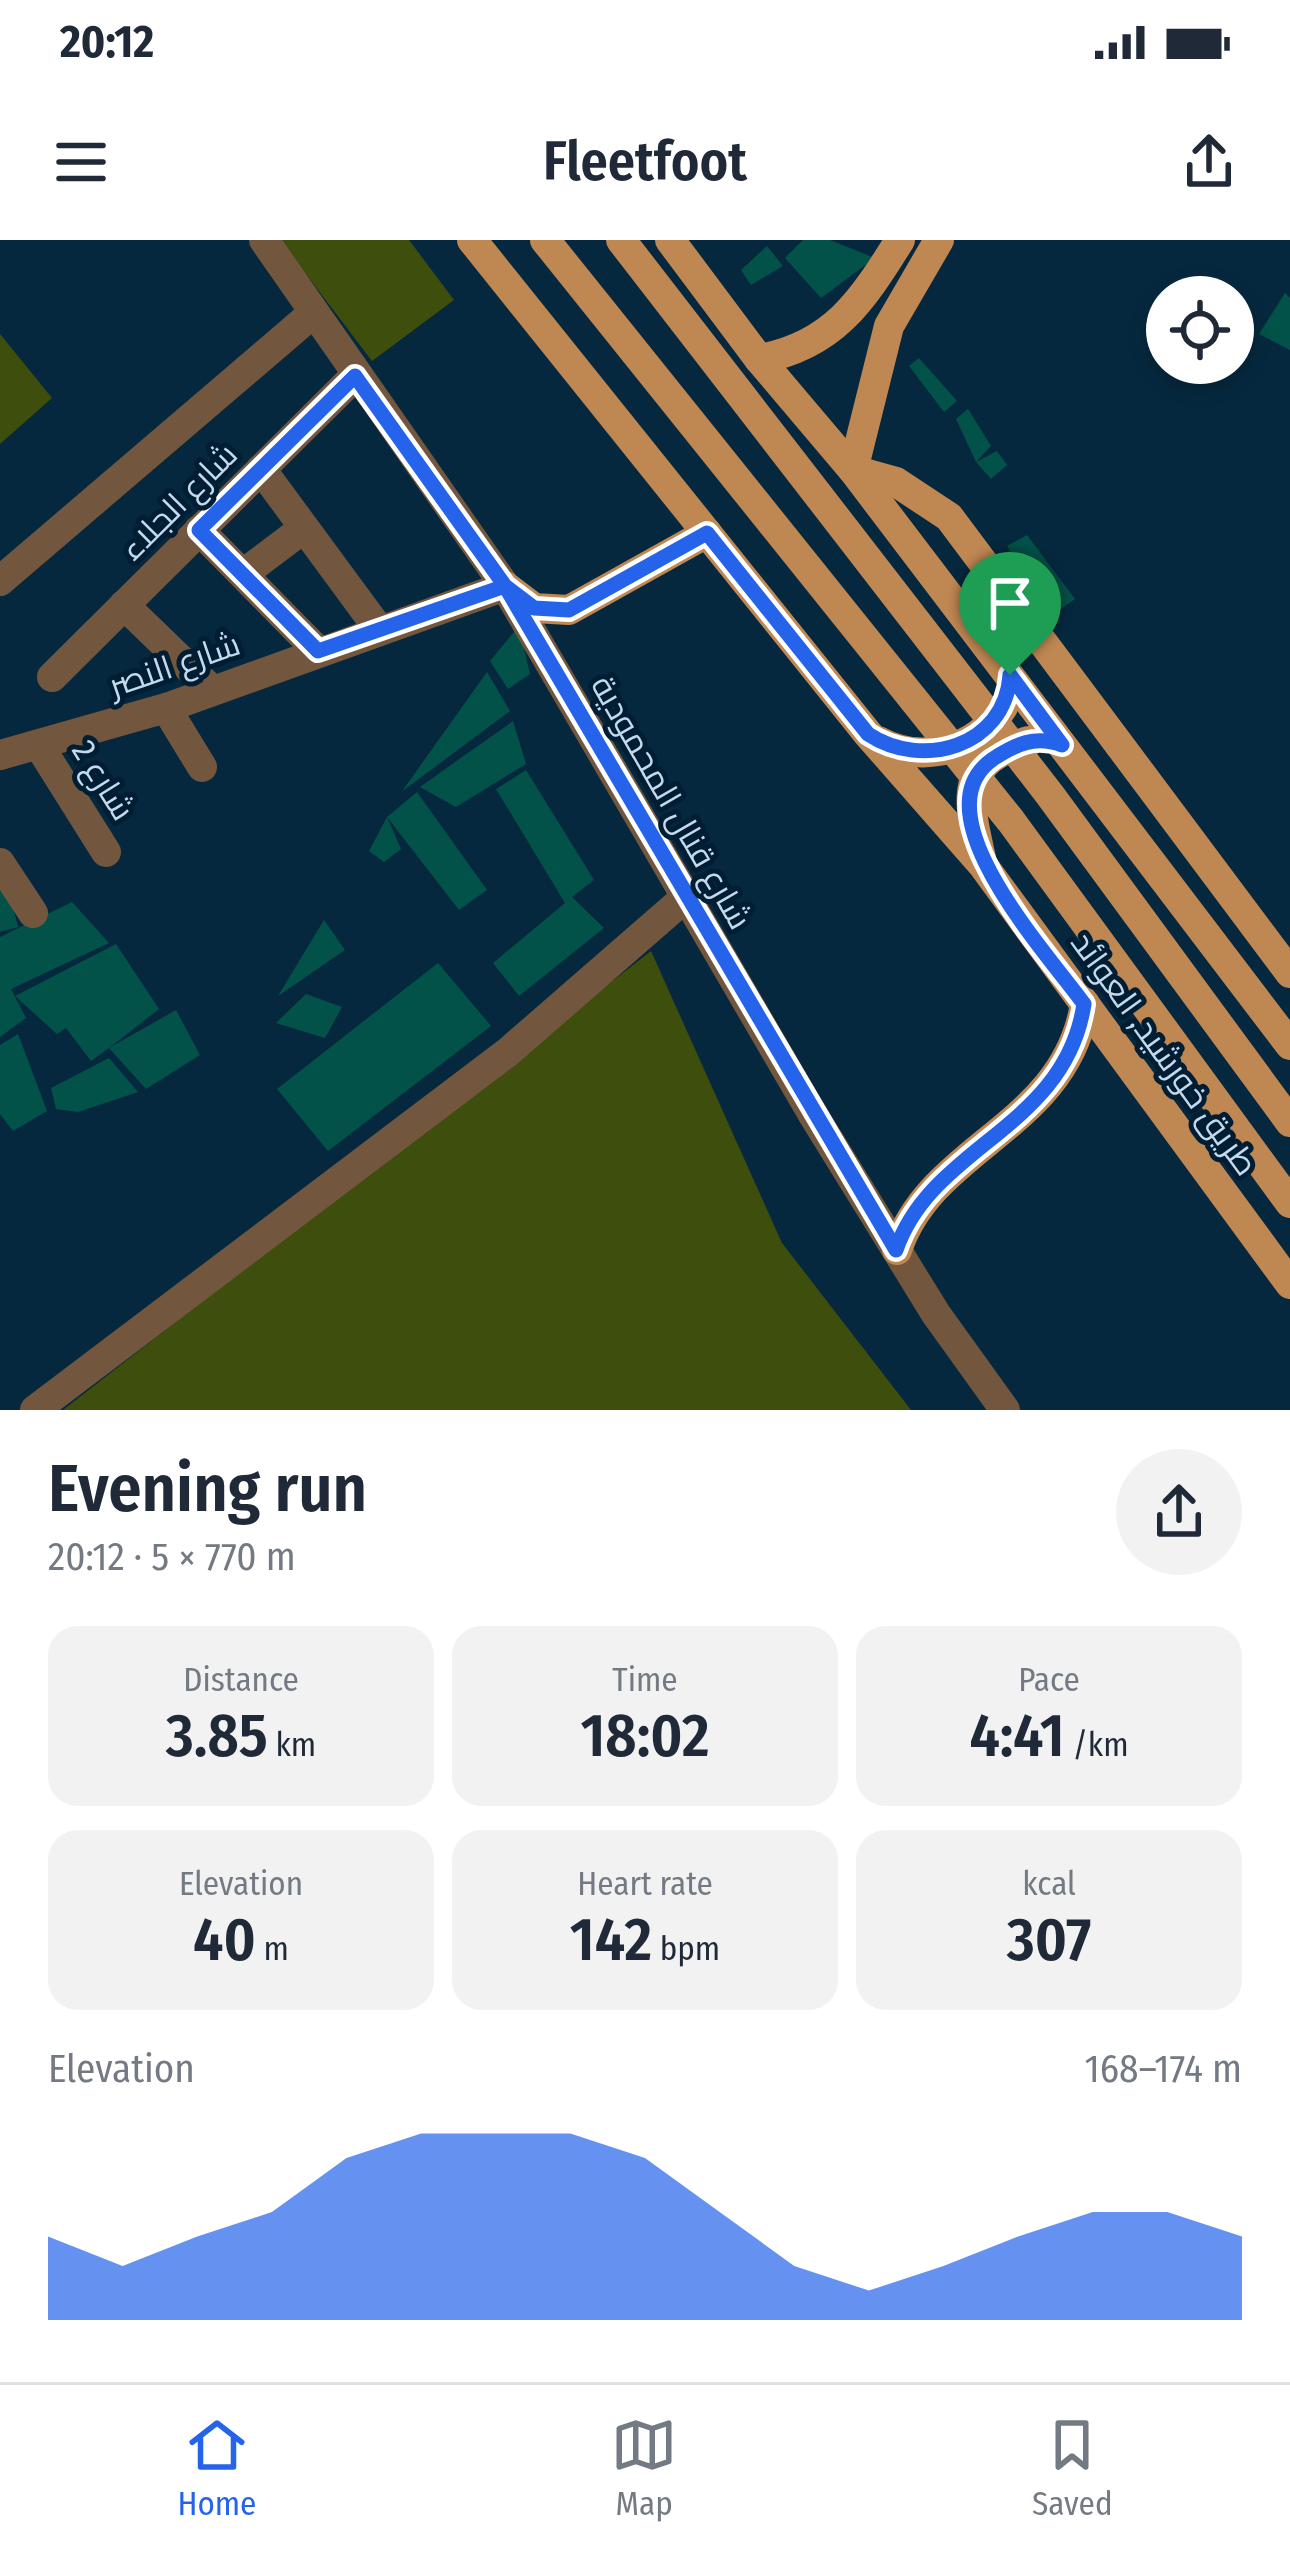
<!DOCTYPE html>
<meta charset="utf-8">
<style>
:root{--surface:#fff;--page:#f2f2f3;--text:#1f2937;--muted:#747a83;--line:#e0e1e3;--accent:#2563eb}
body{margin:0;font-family:"Fira Sans Condensed",Cairo,sans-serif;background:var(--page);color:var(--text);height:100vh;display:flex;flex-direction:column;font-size:45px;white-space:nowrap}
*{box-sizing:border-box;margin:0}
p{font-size:39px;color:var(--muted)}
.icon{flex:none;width:66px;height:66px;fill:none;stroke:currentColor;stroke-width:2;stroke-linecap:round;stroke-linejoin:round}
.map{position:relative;height:1170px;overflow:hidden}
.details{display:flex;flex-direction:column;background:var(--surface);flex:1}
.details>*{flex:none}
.buttons{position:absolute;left:1146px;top:36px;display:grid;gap:24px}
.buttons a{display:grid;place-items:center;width:108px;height:108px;border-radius:50%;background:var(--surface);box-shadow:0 6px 18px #0003;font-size:60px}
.pin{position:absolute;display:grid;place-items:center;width:102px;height:102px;color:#fff;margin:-123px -51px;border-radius:50% 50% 50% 0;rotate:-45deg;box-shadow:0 0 12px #0007}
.pin .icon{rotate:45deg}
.round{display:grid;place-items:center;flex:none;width:126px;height:126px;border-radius:63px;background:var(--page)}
.overview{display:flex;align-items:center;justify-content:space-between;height:204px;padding:0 48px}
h1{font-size:66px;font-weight:600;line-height:90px}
.stats{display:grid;grid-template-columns:repeat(3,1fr);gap:18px;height:204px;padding:12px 48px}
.stats div{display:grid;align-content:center;border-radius:30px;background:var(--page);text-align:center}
.stats b{font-size:60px;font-weight:600}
.stats small{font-size:33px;font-weight:400}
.stats p{font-size:33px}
.chart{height:336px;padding:24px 48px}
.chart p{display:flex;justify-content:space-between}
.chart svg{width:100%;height:216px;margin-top:12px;fill:var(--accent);opacity:.7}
.status{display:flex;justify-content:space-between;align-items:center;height:84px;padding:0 60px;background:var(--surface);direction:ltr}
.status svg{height:33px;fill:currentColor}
header{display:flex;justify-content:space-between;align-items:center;height:156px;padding:0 48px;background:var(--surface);font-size:54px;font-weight:600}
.tab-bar{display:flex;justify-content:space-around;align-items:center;height:168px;border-top:3px solid var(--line);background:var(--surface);font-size:33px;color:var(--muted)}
.tab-bar a{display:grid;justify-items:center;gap:6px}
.tab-bar .current{color:var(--accent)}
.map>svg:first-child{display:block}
</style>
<div class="status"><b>20:12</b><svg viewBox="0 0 49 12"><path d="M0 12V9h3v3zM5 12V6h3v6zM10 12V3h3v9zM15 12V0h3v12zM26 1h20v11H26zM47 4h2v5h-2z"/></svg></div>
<header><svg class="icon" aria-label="menu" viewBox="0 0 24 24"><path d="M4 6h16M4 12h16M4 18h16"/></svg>Fleetfoot<svg class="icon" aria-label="share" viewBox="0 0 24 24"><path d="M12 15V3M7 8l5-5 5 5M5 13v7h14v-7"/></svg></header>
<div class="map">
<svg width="1290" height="1170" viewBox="0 0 1290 1170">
<rect width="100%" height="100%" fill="#06283e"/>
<g fill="#3e4e0d">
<polygon points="280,0 409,0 454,60 372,121"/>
<polygon points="0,94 52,158 0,204"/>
<polygon points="651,711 782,1003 911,1170 63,1170"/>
</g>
<g fill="#025249">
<polygon points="803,0 830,0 875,18 821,58 785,18"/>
<polygon points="767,6 783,26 751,45 741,30"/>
<polygon points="1285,53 1290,58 1290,110 1259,94"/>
<polygon points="919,118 957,161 944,172 909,126"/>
<polygon points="968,169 991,206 976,222 956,179"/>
<polygon points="997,211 1007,225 991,239 976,222"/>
<polygon points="1027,295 1075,359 1053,374 1007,306"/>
<polygon points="519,386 530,434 508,449 490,421"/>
<polygon points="487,432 510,471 404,550 403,550"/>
<polygon points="513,481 526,524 456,567 420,547"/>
<polygon points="526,530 594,640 572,657 604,688 519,756 493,723 565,663 496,549"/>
<polygon points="417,552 487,650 459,670 387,577"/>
<polygon points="387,577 401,609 384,622 369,611"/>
<polygon points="4,629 18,687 0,692 0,631"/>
<polygon points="72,662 109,703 11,749 26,778 0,797 0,697"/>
<polygon points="324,680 345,710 278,756"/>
<polygon points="116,704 159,769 109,808 176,770 200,815 146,849 109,808 91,821 66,788 57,794 15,756"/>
<polygon points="438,723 491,786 328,911 277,849"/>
<polygon points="306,754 342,767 325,798 276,783"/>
<polygon points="18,794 47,871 13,891 0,874 0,805"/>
<polygon points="109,818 138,852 78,872 56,869 51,848"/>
</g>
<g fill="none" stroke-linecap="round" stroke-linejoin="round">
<g stroke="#72573e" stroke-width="30">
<polyline points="264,0 505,346 812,873 936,1074 1005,1170"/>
<polyline points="261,229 378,388"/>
<polyline points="199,290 318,411"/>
<polyline points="243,334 304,288"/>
<polyline points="0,341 312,74"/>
<polyline points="124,365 212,450"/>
<polyline points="52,437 355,136"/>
<polyline points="166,468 202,527"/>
<polyline points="40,507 106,612"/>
<polyline points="0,515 166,468 505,346"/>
<polyline points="0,623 33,673"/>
<polyline points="35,1170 508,812 686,657"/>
</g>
<g stroke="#bf8752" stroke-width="30">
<polyline points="472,0 868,494 982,624 1290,1044"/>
<polyline points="545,0 1011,581 1290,963"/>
<polyline points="621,0 1050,555 1290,882"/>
<polyline points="670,0 759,119 853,230 1290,805"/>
<polyline points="939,0 889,86 853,230 896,242 949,277 1290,733"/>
<path d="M759,119C833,106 862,61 900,0"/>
<polyline points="505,346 534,368 569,370 707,293"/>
<path d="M878,501C922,525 977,510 1003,467"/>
<path d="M981,618C968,559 957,522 1029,501"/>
<path d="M897,1010C932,905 1065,888 1085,764"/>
</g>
</g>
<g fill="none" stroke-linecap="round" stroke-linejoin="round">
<defs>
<path id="route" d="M1010,435C1005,507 922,530 868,494L707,293L569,370L534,368L505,346L318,411L199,290L355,136L505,346L896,1010C932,905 1065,889 1084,764C1048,714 916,572 993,519C1016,504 1035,495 1062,505L1010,435"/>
</defs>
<use href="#route" stroke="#fff" stroke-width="24"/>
<use href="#route" stroke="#2563eb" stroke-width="15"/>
</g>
<g text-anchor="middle" stroke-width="10" stroke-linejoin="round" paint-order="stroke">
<g font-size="33" fill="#c4daec" stroke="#001e33">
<text transform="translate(178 261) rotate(-45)" y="12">شارع الجلاء</text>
<text transform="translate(174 424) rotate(-19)" y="12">شارع النصر</text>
<text transform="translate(104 540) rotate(58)" y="12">شارع 2</text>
<text transform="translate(672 562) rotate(60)" y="12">شارع قنال المحمودية</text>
<text transform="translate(1165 813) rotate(54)" y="12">طريق خورشيد, العوائد</text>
</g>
</g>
</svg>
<div class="buttons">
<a><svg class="icon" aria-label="locate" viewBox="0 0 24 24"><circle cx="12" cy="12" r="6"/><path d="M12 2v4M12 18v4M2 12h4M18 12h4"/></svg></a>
</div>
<div class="pin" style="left:1010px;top:435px;background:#1e9e55"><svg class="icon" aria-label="arrive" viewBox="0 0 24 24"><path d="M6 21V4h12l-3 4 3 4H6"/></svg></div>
</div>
<section class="details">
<div class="overview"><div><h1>Evening run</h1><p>20:12 · 5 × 770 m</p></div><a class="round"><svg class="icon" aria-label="share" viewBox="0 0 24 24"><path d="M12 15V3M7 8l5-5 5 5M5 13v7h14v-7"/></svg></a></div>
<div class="stats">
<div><p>Distance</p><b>3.85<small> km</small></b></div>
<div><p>Time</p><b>18:02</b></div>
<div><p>Pace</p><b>4:41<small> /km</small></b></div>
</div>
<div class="stats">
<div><p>Elevation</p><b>40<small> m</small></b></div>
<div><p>Heart rate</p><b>142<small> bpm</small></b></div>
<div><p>kcal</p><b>307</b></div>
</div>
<div class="chart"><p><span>Elevation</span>168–174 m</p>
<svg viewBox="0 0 160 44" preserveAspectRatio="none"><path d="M0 44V27L10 33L20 27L30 22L40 11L50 6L60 6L70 6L80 11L90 22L100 33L110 38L120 33L130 27L140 22L150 22L160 27V44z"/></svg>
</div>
</section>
<nav class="tab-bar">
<a class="current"><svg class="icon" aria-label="home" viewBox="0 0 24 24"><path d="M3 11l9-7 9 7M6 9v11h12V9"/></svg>Home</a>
<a><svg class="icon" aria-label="map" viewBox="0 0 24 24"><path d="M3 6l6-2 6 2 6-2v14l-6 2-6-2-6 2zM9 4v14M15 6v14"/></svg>Map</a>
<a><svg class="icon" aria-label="saved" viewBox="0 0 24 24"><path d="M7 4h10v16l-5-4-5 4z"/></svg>Saved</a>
</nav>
